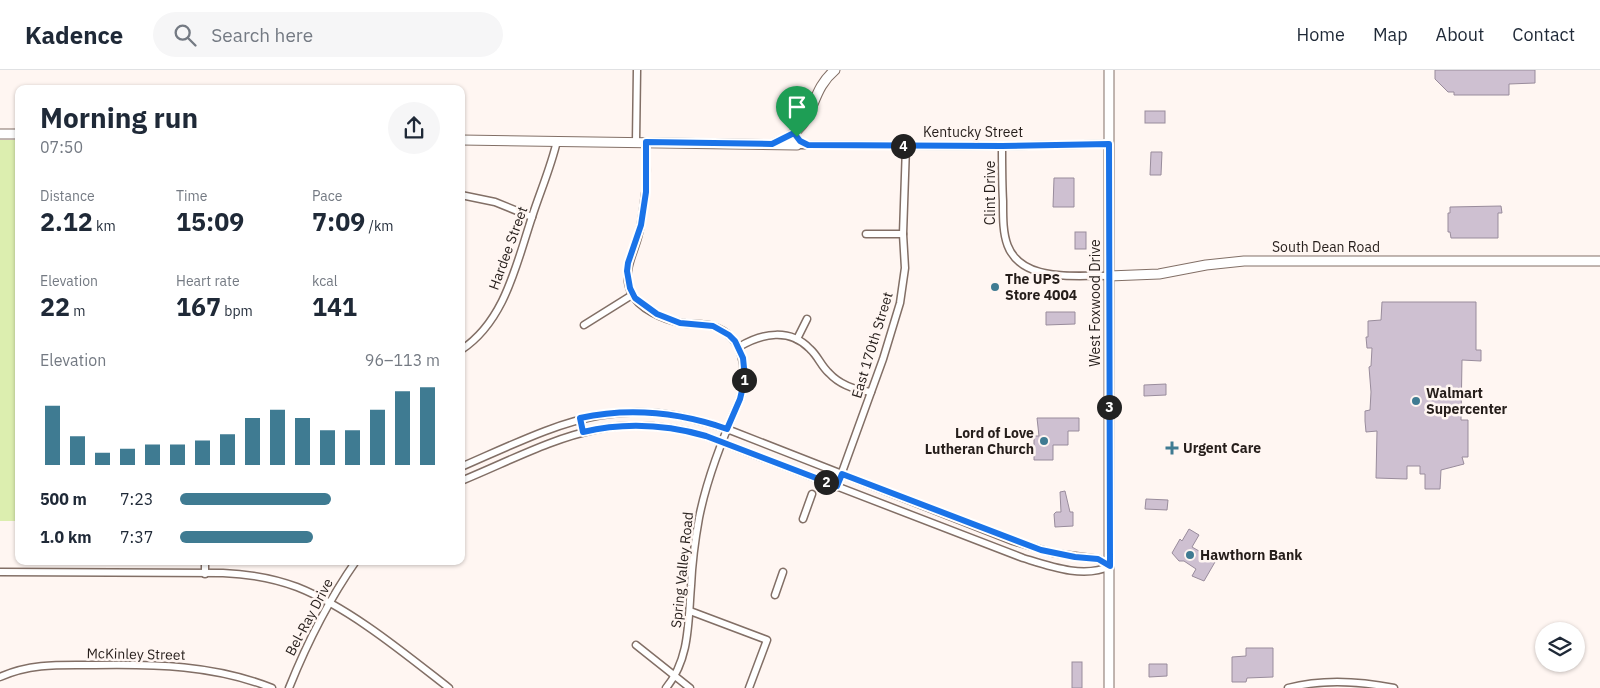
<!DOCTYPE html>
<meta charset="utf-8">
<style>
:root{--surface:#fff;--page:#f6f6f7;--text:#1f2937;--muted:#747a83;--line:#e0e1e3;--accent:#3f7b92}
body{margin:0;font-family:"IBM Plex Sans",sans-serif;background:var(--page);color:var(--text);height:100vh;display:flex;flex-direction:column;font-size:19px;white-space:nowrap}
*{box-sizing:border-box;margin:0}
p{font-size:16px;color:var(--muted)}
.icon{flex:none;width:28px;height:28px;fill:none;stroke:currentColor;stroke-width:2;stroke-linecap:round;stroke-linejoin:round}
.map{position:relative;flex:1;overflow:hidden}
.sheet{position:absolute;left:15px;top:15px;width:450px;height:480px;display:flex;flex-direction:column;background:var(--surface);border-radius:10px;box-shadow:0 1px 4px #0004}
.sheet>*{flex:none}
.fabs{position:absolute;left:1535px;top:552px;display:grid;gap:10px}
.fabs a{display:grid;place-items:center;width:50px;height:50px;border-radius:50%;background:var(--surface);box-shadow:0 1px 4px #0004;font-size:25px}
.pin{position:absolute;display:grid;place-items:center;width:42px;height:42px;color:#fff;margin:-51px -21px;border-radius:50% 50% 50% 0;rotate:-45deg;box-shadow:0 0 5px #0007}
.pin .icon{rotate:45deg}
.km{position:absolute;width:25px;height:25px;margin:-12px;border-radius:50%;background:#222;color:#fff;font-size:14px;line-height:25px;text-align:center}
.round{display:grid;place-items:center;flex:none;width:52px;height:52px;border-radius:26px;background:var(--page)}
.summary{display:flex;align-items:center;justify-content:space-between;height:85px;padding:0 25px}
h1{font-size:28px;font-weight:700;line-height:38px}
.figures{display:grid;grid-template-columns:repeat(3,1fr);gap:8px;height:85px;padding:5px 25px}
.figures div{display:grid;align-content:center}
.figures b{font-size:25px;font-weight:700}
.figures small{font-size:14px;font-weight:400}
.figures p{font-size:14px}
.chart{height:140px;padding:10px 25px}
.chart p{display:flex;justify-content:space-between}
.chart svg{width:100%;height:90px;margin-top:5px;stroke:var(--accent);stroke-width:6}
ul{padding:0 25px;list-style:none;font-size:16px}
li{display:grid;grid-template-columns:80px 60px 1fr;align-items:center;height:38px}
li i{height:12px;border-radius:6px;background:var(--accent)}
header{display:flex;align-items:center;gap:30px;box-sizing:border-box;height:70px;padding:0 25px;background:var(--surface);border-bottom:1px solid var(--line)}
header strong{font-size:24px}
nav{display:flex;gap:28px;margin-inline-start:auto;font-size:18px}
.search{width:350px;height:45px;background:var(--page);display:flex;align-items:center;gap:12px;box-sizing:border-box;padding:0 18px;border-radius:28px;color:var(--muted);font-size:19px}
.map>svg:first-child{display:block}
</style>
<header>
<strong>Kadence</strong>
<div class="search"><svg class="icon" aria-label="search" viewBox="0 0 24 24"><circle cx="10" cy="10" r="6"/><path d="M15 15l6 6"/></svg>Search here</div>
<nav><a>Home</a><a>Map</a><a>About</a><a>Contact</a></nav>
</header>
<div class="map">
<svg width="1600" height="618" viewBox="0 0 1600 618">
<rect width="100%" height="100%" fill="#fff6f2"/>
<rect fill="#dceeaf" x="0" y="70" width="19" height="381"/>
<g fill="#cec0d1" stroke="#998c9c">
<polygon points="1435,0 1535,0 1535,13 1509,14 1509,25 1454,25 1454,22 1448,22 1435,9"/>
<rect x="1145" y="41" width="20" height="12"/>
<polygon points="1151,82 1162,82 1161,105 1150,105"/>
<polygon points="1054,108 1074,108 1074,137 1053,137"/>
<polygon points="1501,136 1502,143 1498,143 1498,168 1451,168 1450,162 1448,162 1448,143 1450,143 1450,137"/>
<rect x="1075" y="162" width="11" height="17"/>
<polygon points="1382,232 1476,232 1476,280 1481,280 1481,291 1462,290 1461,350 1468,350 1468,387 1462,387 1464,394 1441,400 1440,419 1425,419 1425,404 1420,404 1420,396 1407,396 1407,409 1376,408 1377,361 1366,362 1365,351 1365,341 1370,340 1371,322 1369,297 1371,296 1372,278 1367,278 1366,267 1368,267 1368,251 1381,250"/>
<polygon points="1046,242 1075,242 1075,254 1046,255"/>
<polygon points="1166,314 1166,325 1144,326 1144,315"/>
<polygon points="1037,348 1079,348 1079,361 1068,361 1068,375 1053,375 1053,390 1034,390 1034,366 1039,366"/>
<polygon points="1065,421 1070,442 1073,442 1073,456 1055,457 1054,444 1056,442 1061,442 1060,422"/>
<polygon points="1146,429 1168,430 1167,440 1145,439"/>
<polygon points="1189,459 1199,465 1192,477 1213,489 1212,491 1215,492 1204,511 1192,506 1196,499 1184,491 1179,491 1172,483 1180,469 1182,471"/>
<polygon points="1246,578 1273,578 1273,607 1247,608 1246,612 1232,612 1232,587 1246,586"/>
<rect x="1072" y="592" width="10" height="26"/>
<polygon points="1149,594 1167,594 1167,606 1149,607"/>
</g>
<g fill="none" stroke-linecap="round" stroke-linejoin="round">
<defs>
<g id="street">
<polyline points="636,72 637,0"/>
<path d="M646,72C646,90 648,108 645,125C643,139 642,153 638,167C633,186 622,202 631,222C638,239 665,250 682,253C692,255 703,253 712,256C745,266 748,301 740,329C723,367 707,407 699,448C695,470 692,494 691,516C688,552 690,589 666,618"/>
<polyline points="793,72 797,75 1002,76 1109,74"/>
<path d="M1002,76C1002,94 1002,113 1003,131C1003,162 1002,192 1040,202C1061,208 1087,205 1109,206"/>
<polyline points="461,125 495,132 532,147"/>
<polyline points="866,164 903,164"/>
<polyline points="584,255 632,225"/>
<polyline points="797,269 807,249"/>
<path d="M739,277C762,263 790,258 810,279C818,286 821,296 829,303C840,315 855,320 871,322"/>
<path d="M461,280C505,251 516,195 532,147C540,122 551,97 557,71"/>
<path d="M461,397C562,353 616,321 727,359L1013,471L1053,483L1098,489L1110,496"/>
<path d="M461,411C552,373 605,337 706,366L1023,488C1049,496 1084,509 1110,496"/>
<polyline points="837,416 883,289 900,233 905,198 903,164 906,76"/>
<polyline points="803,449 812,424"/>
<polyline points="205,491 205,504"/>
<path d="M0,502L223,503C248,504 273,508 297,517C350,538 404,583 449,618"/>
<polyline points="775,525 783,502"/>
<polyline points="690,541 767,570 749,618"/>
<polyline points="636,575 690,618"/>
<path d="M0,607C31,593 61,595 94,595C155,594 214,595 272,618"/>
<path d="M289,618C307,573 328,531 356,491"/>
<path d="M1288,618C1322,609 1359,611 1394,618"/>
</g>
<g id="secondary">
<polyline points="0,64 19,64"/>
<polyline points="461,70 797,75"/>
<path d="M776,73C819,57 806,24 835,0"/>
<polyline points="1109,206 1159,204 1206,195 1244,191 1600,191"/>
<polyline points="1109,618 1109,0"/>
</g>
</defs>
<use href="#street" stroke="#826f66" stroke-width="9"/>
<use href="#secondary" stroke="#826f66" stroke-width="11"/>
<use href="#street" stroke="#fff" stroke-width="6"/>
<use href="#secondary" stroke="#fff" stroke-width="9"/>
</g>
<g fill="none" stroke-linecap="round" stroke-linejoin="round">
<defs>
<path id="route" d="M794,63L800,71L808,75L1002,76L1109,74L1110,496L1098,489L1075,487L1041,480L842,404L837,416L706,366C664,354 625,352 583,362L580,348C631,337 678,342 727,359L740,329L745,308L743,288L735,271L729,265L713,256L680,253L657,244L635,228L630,218L627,201L628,193L641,155L646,122V72L772,74Z"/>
</defs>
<use href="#route" stroke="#fff" stroke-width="10"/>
<use href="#route" stroke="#1a73e8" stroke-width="6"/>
</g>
<g fill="#3f7b92" stroke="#fff6f2" stroke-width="2">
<circle cx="995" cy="217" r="5"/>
<circle cx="1416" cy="331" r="5"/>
<circle cx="1044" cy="371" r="5"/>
<path d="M1169.5 370.5h5v5h5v5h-5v5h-5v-5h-5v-5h5z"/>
<circle cx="1190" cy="485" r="5"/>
</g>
<g text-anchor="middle" stroke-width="5" stroke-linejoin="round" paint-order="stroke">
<g font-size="14" fill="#261e1b" stroke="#fff6f2">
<text x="973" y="67">Kentucky Street</text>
<text transform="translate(990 123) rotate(-90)" y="5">Clint Drive</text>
<text x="1326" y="182">South Dean Road</text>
<text transform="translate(508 178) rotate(-70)" y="5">Hardee Street</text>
<text transform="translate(1095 233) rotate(-90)" y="5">West Foxwood Drive</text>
<text transform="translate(872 275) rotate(-73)" y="5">East 170th Street</text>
<text transform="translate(682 500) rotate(-84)" y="5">Spring Valley Road</text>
<text transform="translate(309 547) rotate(-62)" y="5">Bel-Ray Drive</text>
<text transform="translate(136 584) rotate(1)" y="5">McKinley Street</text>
</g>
<g font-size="14" font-weight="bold" fill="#261e1b" stroke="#fff6f2" text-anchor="start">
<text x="1005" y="214">The UPS<tspan x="1005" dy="16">Store 4004</tspan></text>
<text x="1426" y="328">Walmart<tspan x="1426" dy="16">Supercenter</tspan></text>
<text x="1034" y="368" text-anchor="end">Lord of Love<tspan x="1034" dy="16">Lutheran Church</tspan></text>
<text x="1183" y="383">Urgent Care</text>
<text x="1200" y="490">Hawthorn Bank</text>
</g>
</g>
</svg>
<div class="fabs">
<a><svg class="icon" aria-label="layers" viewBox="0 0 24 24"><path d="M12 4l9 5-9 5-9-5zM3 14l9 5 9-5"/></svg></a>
</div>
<div class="pin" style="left:797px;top:67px;background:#1e9e55"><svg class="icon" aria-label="arrive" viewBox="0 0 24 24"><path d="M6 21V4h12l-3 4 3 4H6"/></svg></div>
<b class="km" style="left:744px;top:310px">1</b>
<b class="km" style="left:826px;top:412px">2</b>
<b class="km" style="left:1109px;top:337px">3</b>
<b class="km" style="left:903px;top:76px">4</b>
<section class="sheet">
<div class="summary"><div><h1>Morning run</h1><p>07:50</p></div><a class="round"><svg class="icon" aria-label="share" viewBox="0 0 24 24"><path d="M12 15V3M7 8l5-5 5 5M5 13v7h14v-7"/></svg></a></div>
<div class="figures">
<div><p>Distance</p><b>2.12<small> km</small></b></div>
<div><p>Time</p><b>15:09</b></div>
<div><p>Pace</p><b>7:09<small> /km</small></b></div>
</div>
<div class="figures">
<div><p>Elevation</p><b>22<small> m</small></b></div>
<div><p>Heart rate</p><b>167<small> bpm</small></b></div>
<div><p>kcal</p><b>141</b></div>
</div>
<div class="chart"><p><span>Elevation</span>96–113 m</p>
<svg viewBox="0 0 160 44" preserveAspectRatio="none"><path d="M5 44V15M15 44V30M25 44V38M35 44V36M45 44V34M55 44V34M65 44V32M75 44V29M85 44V21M95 44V17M105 44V21M115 44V27M125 44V27M135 44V17M145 44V8M155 44V6"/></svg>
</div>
<ul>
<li><b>500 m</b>7:23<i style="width:58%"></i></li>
<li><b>1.0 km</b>7:37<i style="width:51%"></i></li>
</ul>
</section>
</div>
